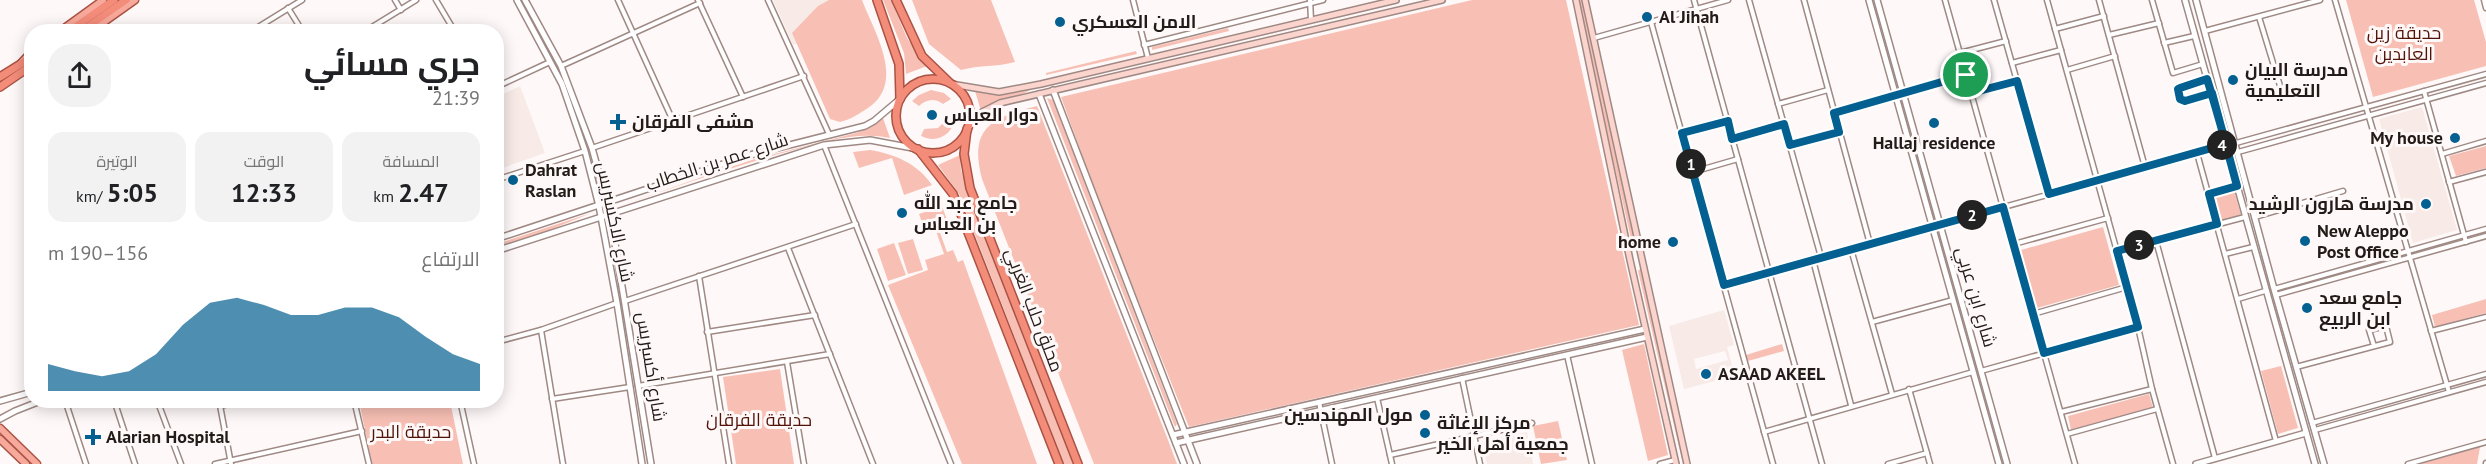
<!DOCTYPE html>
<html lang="ar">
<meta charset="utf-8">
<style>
:root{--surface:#fff;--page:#f2f2f2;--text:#202124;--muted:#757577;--accent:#046091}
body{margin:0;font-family:"PT Sans",Cairo,sans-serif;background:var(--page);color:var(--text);direction:rtl;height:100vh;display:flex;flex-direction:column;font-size:22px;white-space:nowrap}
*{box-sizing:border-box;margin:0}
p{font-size:20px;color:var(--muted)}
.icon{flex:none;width:33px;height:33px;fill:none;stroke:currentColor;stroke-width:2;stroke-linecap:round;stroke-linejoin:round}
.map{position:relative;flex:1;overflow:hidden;direction:ltr}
.side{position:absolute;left:24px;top:24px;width:480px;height:384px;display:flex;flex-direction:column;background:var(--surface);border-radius:24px;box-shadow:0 3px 15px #0003;direction:rtl}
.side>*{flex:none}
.pin{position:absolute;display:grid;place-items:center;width:51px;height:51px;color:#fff;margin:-26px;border:3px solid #fff;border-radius:50%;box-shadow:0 2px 6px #0007}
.km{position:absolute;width:30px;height:30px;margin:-15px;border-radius:50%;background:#222;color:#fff;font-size:16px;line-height:30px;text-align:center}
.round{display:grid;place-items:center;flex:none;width:63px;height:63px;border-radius:24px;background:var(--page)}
.overview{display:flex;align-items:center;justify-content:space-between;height:102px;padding:0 24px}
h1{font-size:33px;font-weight:700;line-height:45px}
.stats{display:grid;grid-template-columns:repeat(3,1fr);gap:9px;height:102px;padding:6px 24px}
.stats div{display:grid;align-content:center;border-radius:15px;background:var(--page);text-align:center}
.stats b{font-size:26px;font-weight:700}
.stats small{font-size:16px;font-weight:400}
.stats p{font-size:16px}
.chart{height:168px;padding:12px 24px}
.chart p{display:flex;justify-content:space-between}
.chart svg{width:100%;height:108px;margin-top:6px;fill:var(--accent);opacity:.7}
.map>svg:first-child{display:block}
</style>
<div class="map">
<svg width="2486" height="464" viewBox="0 0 2486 464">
<rect width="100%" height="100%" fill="#fef9f8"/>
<g fill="#f7eae7" fill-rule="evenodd">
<polygon points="773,0 858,0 865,18 793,45"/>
<polygon points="520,86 545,153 497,170 497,97"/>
<polygon points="2422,107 2457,230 2413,243 2379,119"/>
<path d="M1724,310L1734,345L1727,347L1735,376L1684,389L1669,326ZM1725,351L1728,360L1696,369L1694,359Z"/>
<polygon points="1527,432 1533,464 1487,464 1482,441"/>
</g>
<g fill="#f8c0b5">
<path d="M829,0H862C875,34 908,85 865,110C857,115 849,120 840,122L830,119L792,33L818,6Z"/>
<polygon points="883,0 891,0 907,38 927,66 906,74 904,53"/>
<path d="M912,0H991L1015,62C997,67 979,65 961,70L929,44Z"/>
<polygon points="1472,0 1566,0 1639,325 1189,427 1103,213 1061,97"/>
<polygon points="1577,0 1582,0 1638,247 1636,249 1633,248"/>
<polygon points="2346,0 2474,0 2486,42 2486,66 2373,97"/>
<polygon points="1228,28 1229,31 1152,50 1152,47"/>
<polygon points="1136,51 1137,54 1046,75 1046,73"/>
<polygon points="1032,89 1021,95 998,100 981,111 975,91 996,95"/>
<path d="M931,90L944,93L951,99L943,104C935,98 927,99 919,106L912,101L919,95Z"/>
<polygon points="1047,98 1053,100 1177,424 1175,427"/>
<path d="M1037,106L1168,440L1177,464H1094L982,179C968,127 993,117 1037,106Z"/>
<path d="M883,118L890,138C856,131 823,142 790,151C734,166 679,186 623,205L747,161L856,133L867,129Z"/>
<path d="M948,118L956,119C951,135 937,144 921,136L924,129L938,128Z"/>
<polygon points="2486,146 2486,168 2456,176 2449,156"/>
<path d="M870,150C895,154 918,164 932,185L904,195L892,158L859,168L853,152Z"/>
<polygon points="960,155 961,170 984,237 1073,464 1064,464 959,194 938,165"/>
<polygon points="2234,190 2241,215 2221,221 2214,195"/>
<polygon points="942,206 947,220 924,228 919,214"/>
<polygon points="591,213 545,232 497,248 497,244"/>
<polygon points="2103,227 2119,285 2037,308 2021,250"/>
<polygon points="939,230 947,252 953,250 958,262 963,260 1037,464 962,464 888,285 928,270 925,260 944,254 936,231"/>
<polygon points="913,239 923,270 908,274 898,243"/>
<polygon points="894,243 906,275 888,281 877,249"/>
<polygon points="1640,269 1642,269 1687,464 1683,464 1638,271"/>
<polygon points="2486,299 2486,313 2435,327 2432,315"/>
<polygon points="1644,344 1668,455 1648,461 1622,350"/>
<polygon points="1782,344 1784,351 1748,361 1746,355"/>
<polygon points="2281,366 2298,428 2278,434 2261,371"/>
<polygon points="780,369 794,464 736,464 723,377"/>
<polygon points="2149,394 2153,408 2071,430 2068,416"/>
<polygon points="359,401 450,401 463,464 372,464"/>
<polygon points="1558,421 1567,460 1541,464 1533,426"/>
<polygon points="2480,447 2477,464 2420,464"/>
</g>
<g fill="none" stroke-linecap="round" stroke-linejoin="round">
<defs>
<g id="minor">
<polyline points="395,0 401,10"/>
<polyline points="436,0 455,32"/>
<polyline points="618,0 673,121"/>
<polyline points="698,0 743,97"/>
<polyline points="768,0 829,134"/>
<polyline points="1133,0 1148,58"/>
<polyline points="1310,0 1311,20"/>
<polyline points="1694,0 1822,464"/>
<polyline points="1749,0 1821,257"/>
<polyline points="1804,0 1870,244"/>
<polyline points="1945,0 2075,464"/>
<polyline points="1994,0 2049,194"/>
<polyline points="2047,0 2138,327 2152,389 2173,464"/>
<polyline points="2099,0 2145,167"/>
<polyline points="2152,0 2173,73 2203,64"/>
<polyline points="2335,0 2449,392"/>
<polyline points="2484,0 2486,8"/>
<polyline points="288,8 303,32"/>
<polyline points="2259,17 2281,89"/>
<polyline points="1651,22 1773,464"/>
<polyline points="2055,29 2104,16"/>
<polyline points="2205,31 2320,0"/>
<polyline points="250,32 302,0"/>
<polyline points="364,32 416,0"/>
<polyline points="2109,35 2159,23"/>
<polyline points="1594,38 1728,0"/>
<polyline points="2164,43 2194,36"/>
<polyline points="1144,45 1323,0"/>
<polyline points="1960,53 2006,41"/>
<polyline points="2012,63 2061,50"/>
<polyline points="561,66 700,3"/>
<polyline points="2067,70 2115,56"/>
<polyline points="2207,79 2180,88 2178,89 2180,99 2185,101 2211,94"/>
<polyline points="496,87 550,62"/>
<polyline points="2424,91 2466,242"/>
<polyline points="1971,93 2017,81"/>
<polyline points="1778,104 1828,90"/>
<polyline points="1834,113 1903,93"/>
<polyline points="1682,133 1728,121"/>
<polyline points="1733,139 1784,124"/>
<polyline points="2236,143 2486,74"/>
<polyline points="824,145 951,464"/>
<polyline points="1790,145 1839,132"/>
<polyline points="592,148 804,76"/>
<polyline points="2238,152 2486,83"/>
<polyline points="2197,153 2276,441"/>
<polyline points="2442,154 2486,141"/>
<polyline points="1693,172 1738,159"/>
<polyline points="496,180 585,151"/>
<polyline points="2449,182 2486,172"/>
<polyline points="2209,194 2237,186"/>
<polyline points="2255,217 2343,191"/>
<polyline points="2156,241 2215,458"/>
<polyline points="2014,244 2108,218"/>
<polyline points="788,248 873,464"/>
<polyline points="1851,249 1892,394"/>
<polyline points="2117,251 2245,217"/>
<polyline points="2225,254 2253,247"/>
<polyline points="1813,260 1851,405"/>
<polyline points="699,276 729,464"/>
<polyline points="1724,285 2226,145"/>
<polyline points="2274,289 2486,229"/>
<polyline points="2276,295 2486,236"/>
<polyline points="2238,299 2265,291"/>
<polyline points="625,301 856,224"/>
<polyline points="2033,314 2127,287"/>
<polyline points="1872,322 1953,300"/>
<polyline points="541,330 563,464"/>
<polyline points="2431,331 2486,317"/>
<polyline points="707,332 815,315"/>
<polyline points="496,342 541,330 617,303"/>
<polyline points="1567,355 1592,464"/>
<polyline points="787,362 804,464"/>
<polyline points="2296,367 2390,342 2386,326 2369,330 2374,346"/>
<polyline points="1981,371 2138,327"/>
<polyline points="1462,378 1480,464"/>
<polyline points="638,386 830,354"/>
<polyline points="1909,389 1930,464"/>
<polyline points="1377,398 1392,464"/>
<polyline points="552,399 630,387"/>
<polyline points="65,400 86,464"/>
<polyline points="114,400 135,464"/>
<polyline points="157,400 181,464"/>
<polyline points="219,400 231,464"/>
<polyline points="354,400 369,464"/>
<polyline points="460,400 474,464"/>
<polyline points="1319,402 1332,464"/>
<polyline points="220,406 245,400"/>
<polyline points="2061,412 2152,389"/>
<polyline points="2312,423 2486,374"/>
<polyline points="2315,430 2486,382"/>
<polyline points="1764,432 1973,372"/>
<polyline points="2067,434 2157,409"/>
<polyline points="1390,455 1532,423"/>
<polyline points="215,464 362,431"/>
<polyline points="1660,464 1675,460"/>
<polyline points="1888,464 1927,453"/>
<polyline points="2408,464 2486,442"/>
<polyline points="2486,464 2486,463"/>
</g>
<g id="tertiary">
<polyline points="517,0 562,84 585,151 599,206 617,303 642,464"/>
<polyline points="525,0 561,66 592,148 610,213 651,464"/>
<polyline points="1869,0 1999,464"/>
<polyline points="1877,0 2007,464"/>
<polyline points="2185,0 2315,464"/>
<polyline points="2196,0 2274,289 2324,464"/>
<polyline points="1053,90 1197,464"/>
<polyline points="1903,93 1966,75"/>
<polyline points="1039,94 1184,464"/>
<polyline points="496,239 750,155 865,126 874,121 900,99"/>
<polyline points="496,251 824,145 870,140 918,149"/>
<polyline points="0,401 32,392"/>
<polyline points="0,419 15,411 43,400"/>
<polyline points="1173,435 1645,329"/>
<polyline points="1176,443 1647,337"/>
<polyline points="2196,464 2306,433"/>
</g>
<g id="secondary">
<polyline points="1576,0 1630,260 1676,464"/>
<polyline points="1585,0 1687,464"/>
<polyline points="951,84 999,92 1041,84 1396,0"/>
<polyline points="967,129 982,112 1000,103 1442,0"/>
</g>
<g id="primary">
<polyline points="59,32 103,0"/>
<polyline points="90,32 135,0"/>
<polyline points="20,64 32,51"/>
<polyline points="0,428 37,464"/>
<polyline points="0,439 26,464"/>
</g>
<g id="trunk">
<polyline points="877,0 899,64 900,99"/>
<polyline points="896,0 922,56 949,82"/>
<polyline points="68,32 114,0"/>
<polyline points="80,32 126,0"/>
<polyline points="0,77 32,57"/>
<circle cx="933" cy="116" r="37"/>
<polyline points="0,87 32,65"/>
<polyline points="967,129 964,154 970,188 1078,464"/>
<polyline points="918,149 953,194 1059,464"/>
</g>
</defs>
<use href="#minor" stroke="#9f8984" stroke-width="7"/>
<use href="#tertiary" stroke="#9f8984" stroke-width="8"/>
<use href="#secondary" stroke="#9f8984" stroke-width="8"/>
<use href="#primary" stroke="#aa5243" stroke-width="9"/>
<use href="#trunk" stroke="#aa5243" stroke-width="10"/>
<use href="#minor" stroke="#fff" stroke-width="4"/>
<use href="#tertiary" stroke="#fff" stroke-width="5"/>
<use href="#secondary" stroke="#fbd4cd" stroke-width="5"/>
<use href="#primary" stroke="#f7a99b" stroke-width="6"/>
<use href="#trunk" stroke="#f48c7a" stroke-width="7"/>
</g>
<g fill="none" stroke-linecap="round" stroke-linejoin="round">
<defs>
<path id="route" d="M1966,75L1834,113L1839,132L1790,145L1784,124L1732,139L1728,121L1682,133L1724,285L2003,207L2044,353L2138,327L2117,251L2217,224L2209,194L2237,186L2212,93L2185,101L2180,99L2178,89L2180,88L2207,79C2214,101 2220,123 2226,144L2049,194L2017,81L1971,93L1966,75"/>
</defs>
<use href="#route" stroke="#fff" stroke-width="12"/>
<use href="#route" stroke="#046091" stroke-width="8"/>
</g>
<g fill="#046091" stroke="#fef9f8" stroke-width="2">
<circle cx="1647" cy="17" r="6"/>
<circle cx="1060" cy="22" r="6"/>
<circle cx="2233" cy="80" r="6"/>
<circle cx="932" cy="115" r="6"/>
<path d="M615 113h6v6h6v6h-6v6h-6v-6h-6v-6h6z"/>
<circle cx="1934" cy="123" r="6"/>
<circle cx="2455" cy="138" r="6"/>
<circle cx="513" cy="180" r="6"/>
<circle cx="2426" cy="204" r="6"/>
<circle cx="902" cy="213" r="6"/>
<circle cx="2305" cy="241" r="6"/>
<circle cx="1673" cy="242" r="6"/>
<circle cx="2307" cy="308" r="6"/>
<circle cx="1706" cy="374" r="6"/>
<circle cx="1425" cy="415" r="6"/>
<circle cx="1425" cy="433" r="6"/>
<path d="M90 428h6v6h6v6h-6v6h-6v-6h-6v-6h6z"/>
</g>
<g text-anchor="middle" stroke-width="6" stroke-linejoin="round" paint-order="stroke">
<g font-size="18" font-weight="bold" fill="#231b19" stroke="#fef9f8" text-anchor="start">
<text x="1659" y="23">Al Jihah</text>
<text x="1072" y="28">الامن العسكري</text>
<text x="2245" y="76">مدرسة البيان<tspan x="2245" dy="21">التعليمية</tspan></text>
<text x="944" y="121">دوار العباس</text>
<text x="632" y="128">مشفى الفرقان</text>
<text x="2443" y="144" text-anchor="end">My house</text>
<text x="1934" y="149" text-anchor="middle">Hallaj residence</text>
<text x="525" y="176">Dahrat<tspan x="525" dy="21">Raslan</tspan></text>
<text x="914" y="209">جامع عبد الله<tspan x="914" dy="21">بن العباس</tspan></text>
<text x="2414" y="210" text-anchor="end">مدرسة هارون الرشيد</text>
<text x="2317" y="237">New Aleppo<tspan x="2317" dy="21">Post Office</tspan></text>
<text x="1661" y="248" text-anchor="end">home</text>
<text x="2319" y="304">جامع سعد<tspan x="2319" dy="21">ابن الربيع</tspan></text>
<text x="1718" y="380">ASAAD AKEEL</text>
<text x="1413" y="421" text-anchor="end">مول المهندسين</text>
<text x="1437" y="429">مركز الإغاثة<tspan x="1437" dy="21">جمعية أهل الخير</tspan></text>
<text x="106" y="443">Alarian Hospital</text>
</g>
<g font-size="18" fill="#521309" stroke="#fef9f8">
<text x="2404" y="39">حديقة زين<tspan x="2404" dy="21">العابدين</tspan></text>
<text x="759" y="426">حديقة الفرقان</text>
<text x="411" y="438">حديقة البدر</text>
</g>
<g font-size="18" fill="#231b19" stroke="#fef9f8">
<text transform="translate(717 162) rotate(-18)" y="6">شارع عمر بن الخطاب</text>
<text transform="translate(615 222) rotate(78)" y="6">شارع الاكسبريس</text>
<text transform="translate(1976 297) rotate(74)" y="6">شارع ابن عربي</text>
<text transform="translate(1034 310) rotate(69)" y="6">محلق حلب الغربي</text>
<text transform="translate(651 367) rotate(81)" y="6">شارع أكسبريس</text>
</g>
</g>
</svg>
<div class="pin" style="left:1966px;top:75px;background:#1e9e55"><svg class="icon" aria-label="arrive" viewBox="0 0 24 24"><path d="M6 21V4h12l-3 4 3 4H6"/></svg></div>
<b class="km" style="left:1691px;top:164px">1</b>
<b class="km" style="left:1972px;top:215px">2</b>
<b class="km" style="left:2139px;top:245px">3</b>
<b class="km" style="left:2222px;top:145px">4</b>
<section class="side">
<div class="overview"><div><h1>جري مسائي</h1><p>21:39</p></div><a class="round"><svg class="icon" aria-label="share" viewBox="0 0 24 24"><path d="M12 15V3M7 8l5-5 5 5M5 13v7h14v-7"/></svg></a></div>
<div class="stats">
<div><p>المسافة</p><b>2.47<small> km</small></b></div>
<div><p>الوقت</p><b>12:33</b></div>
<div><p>الوتيرة</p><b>5:05<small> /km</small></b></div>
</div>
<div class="chart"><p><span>الارتفاع</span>156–190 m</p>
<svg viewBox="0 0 160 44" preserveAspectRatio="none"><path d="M0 44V33L10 36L20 38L30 36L40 29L50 17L60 8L70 6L80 9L90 13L100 13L110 10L120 10L130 14L140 22L150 29L160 33V44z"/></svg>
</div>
</section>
</div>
